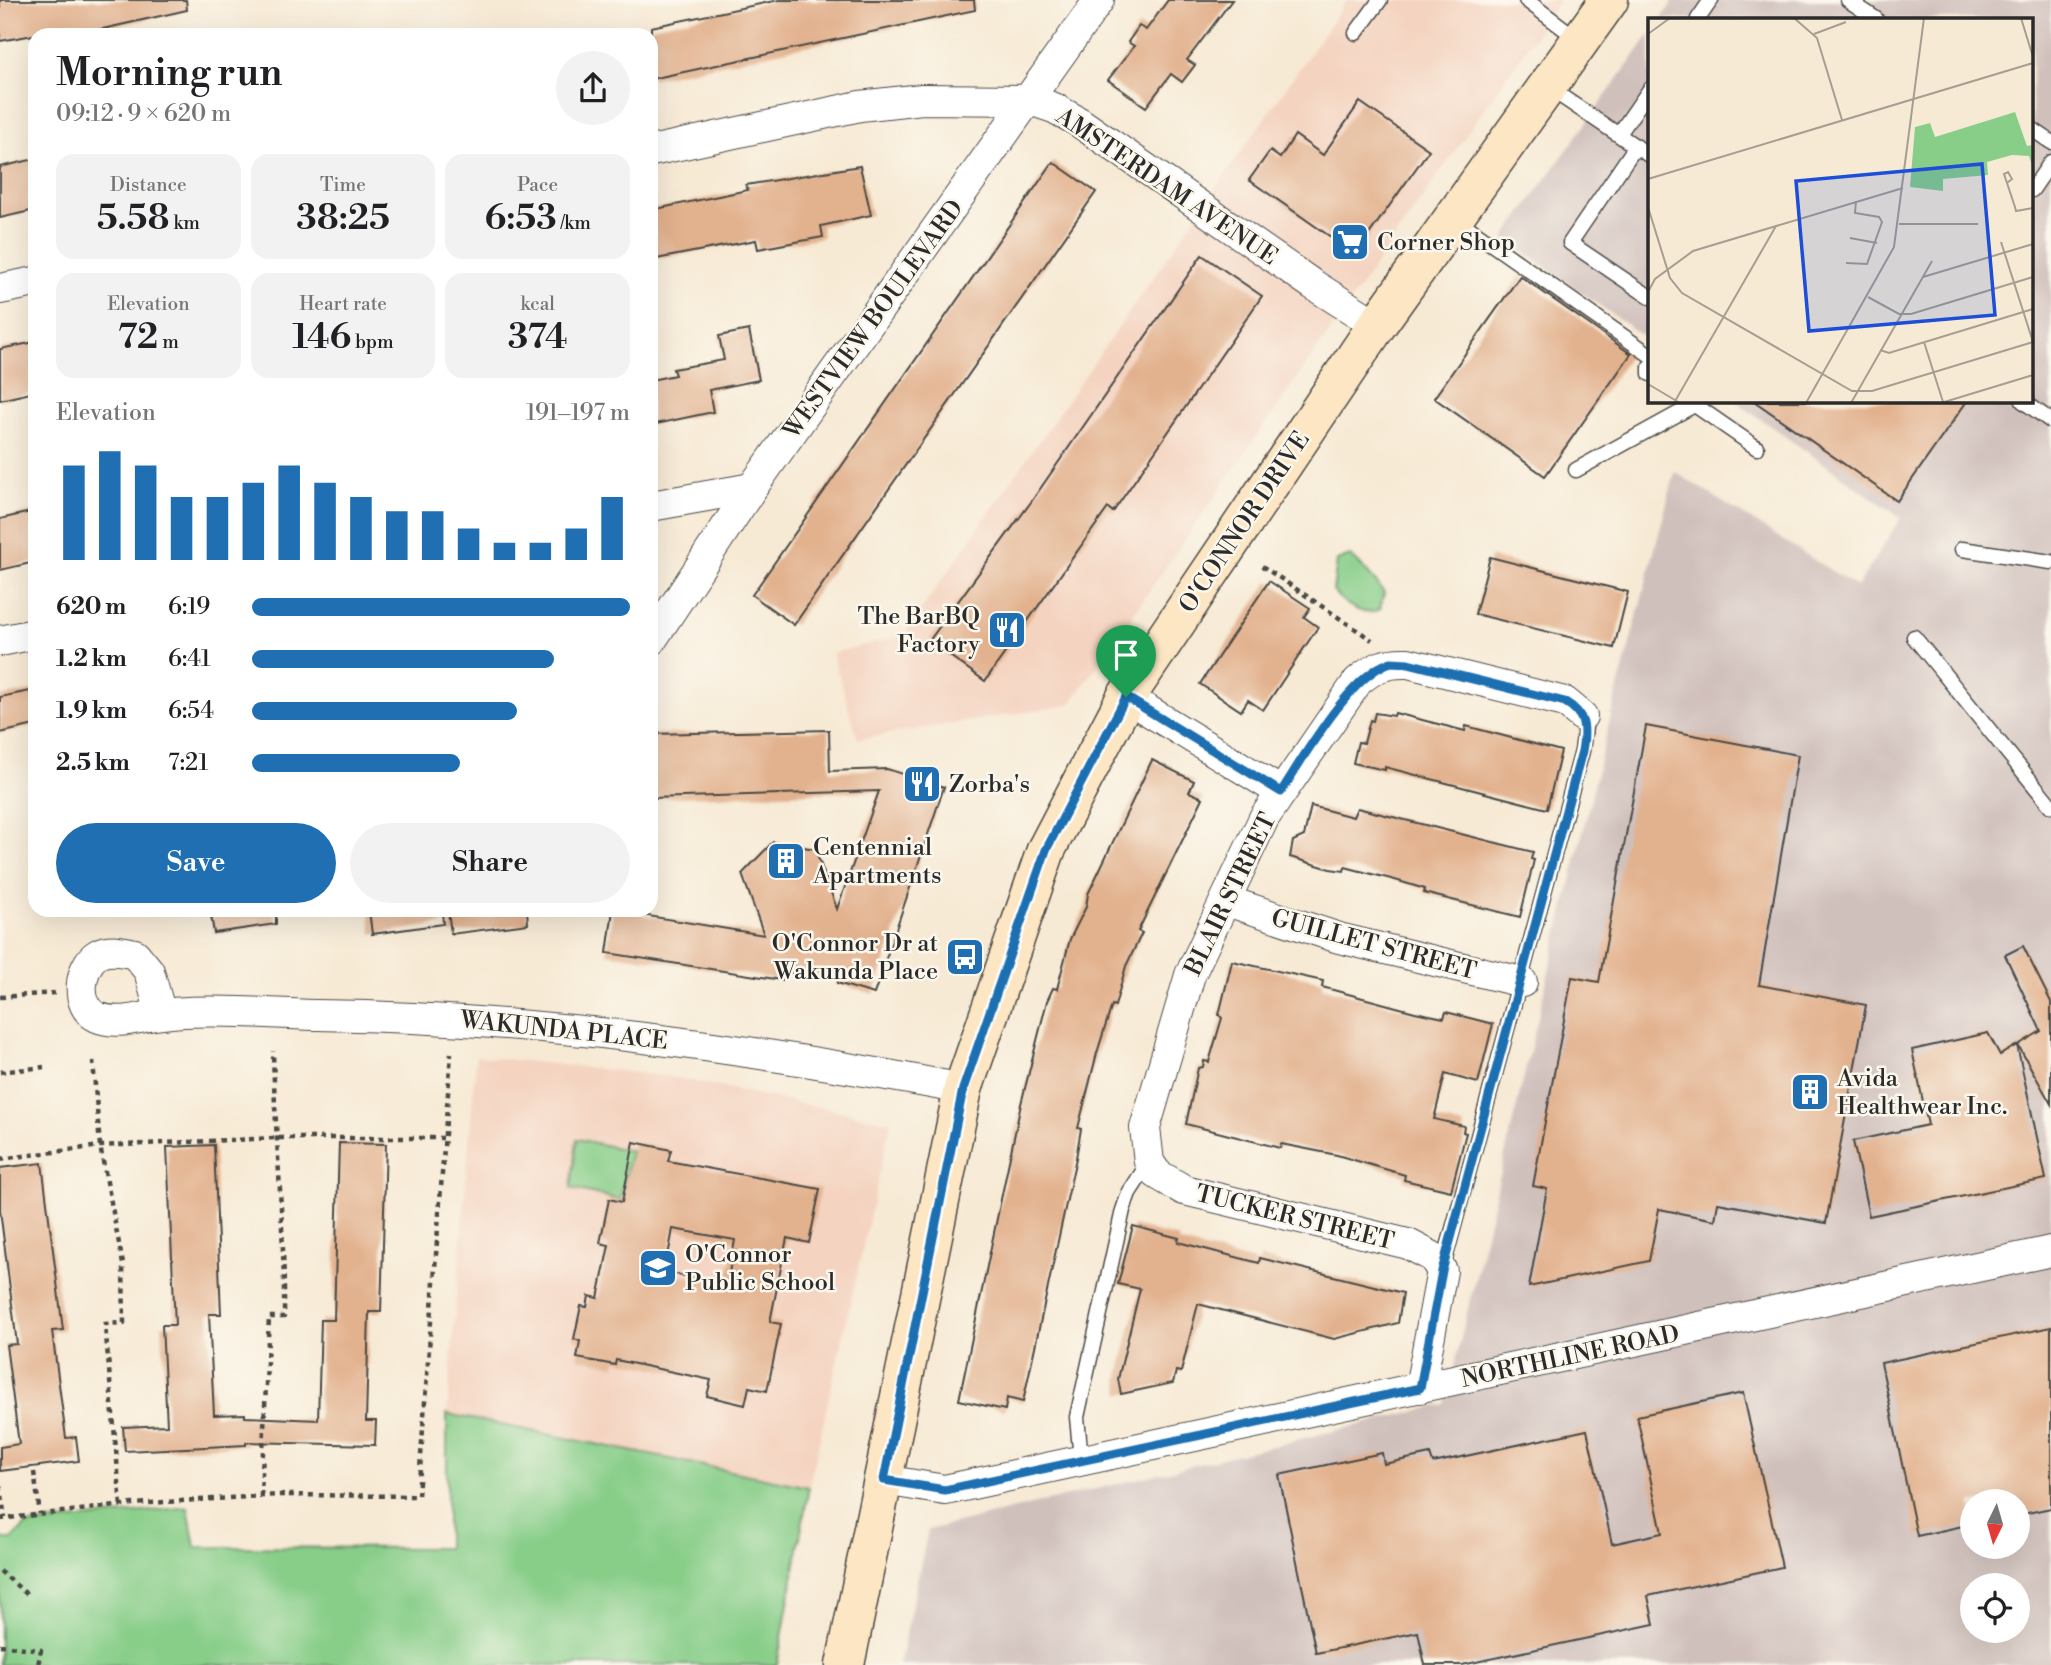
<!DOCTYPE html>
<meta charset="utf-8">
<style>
:root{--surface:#fff;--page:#f2f2f2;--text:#202124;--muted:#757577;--accent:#1f6fb2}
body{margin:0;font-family:"Libre Bodoni",serif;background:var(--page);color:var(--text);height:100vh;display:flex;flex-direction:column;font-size:26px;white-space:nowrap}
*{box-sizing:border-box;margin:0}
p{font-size:23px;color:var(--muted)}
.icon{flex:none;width:38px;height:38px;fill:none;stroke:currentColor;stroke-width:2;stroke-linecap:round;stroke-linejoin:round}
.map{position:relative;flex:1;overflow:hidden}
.drawer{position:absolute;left:28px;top:28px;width:630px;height:889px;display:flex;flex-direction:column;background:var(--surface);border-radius:21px;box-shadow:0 7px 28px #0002}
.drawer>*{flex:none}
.needle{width:46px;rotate:185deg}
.buttons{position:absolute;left:1960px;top:1489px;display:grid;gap:14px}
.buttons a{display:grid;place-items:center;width:70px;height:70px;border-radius:50%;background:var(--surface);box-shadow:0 7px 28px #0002;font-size:35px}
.pin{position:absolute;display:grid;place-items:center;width:60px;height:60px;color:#fff;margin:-72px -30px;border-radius:50% 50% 50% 0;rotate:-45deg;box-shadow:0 0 7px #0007}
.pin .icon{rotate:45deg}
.round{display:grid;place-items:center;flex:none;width:74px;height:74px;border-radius:37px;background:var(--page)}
.overview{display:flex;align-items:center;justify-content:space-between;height:119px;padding:0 28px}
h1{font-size:38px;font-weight:600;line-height:52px}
.metrics{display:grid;grid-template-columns:repeat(3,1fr);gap:10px;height:119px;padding:7px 28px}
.metrics div{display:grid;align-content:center;border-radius:18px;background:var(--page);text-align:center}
.metrics b{font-size:35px;font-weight:600}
.metrics small{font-size:19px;font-weight:400}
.metrics p{font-size:19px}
.chart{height:196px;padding:14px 28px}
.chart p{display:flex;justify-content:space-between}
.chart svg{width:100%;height:126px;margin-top:7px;stroke:var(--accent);stroke-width:6}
.primary-button{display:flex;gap:14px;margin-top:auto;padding:14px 28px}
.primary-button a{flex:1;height:80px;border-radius:42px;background:var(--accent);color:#fff;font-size:28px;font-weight:600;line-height:80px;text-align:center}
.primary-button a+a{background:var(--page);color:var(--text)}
ul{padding:0 28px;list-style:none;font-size:23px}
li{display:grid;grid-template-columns:112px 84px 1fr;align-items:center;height:52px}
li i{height:18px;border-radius:9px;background:var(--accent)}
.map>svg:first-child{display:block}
</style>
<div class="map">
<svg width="2051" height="1665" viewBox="0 0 2051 1665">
<rect width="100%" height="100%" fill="#fbf7ec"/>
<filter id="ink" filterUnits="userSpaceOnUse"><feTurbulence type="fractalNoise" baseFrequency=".0143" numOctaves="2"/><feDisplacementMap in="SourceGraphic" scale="14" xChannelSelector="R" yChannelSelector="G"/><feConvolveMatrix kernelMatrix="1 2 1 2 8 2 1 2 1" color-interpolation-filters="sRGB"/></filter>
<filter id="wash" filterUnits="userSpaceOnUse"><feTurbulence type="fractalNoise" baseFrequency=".00686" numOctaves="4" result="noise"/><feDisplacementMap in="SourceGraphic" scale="28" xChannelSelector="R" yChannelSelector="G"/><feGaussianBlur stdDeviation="1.57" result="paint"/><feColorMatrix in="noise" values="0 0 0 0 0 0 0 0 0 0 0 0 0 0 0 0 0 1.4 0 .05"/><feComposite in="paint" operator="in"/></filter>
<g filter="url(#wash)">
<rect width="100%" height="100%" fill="#f7ead5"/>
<g fill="#f4d3c0">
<polygon points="1347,0 1560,0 1070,705 858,739 832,653 903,636"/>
<polygon points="476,1056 668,1076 891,1122 809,1487 447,1414"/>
</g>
<g fill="#d0c0bc" fill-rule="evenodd">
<path d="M1674,0H2051V1665H899L928,1530L1445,1404L1608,727L1675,472L1857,587L1901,518L1735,401H2032V19H1661ZM1972,1502H2018V1547H1972ZM1972,1586H2018V1631H1972Z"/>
<polygon points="1650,34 1650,341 1504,238"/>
</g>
<g fill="#88ce89" stroke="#5a7c5a" stroke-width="2">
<path d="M1350,556C1354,557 1382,588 1384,593L1380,609C1365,619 1343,604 1333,591L1337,561Z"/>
<polygon points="577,1139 631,1151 620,1200 571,1188"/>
<polygon points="447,1414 809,1487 777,1665 0,1665 0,1539 12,1539 26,1525 188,1507 195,1547 447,1548"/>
</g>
<g id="blocks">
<g fill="#e2b18d" fill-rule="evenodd">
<polygon points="0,0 186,0 187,10 76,35 72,28 0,41"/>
<polygon points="779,0 974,0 975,10 651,79 651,27"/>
<polygon points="1168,0 1232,0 1187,60 1195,65 1182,82 1171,74 1146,107 1108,80 1134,46 1128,42 1139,26 1146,30"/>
<polygon points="1360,102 1429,150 1360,247 1348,249 1249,180 1270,151 1280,158 1295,135 1323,155"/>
<polygon points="35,159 35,210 0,218 0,167"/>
<polygon points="1053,162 1096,192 794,625 752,595"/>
<polygon points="860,166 871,215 821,226 823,237 758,249 756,240 651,260 651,210 743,191 748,190 746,185"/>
<polygon points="1202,255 1262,296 1113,512 1108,508 985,681 929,641 1031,502"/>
<polygon points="1520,276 1631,354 1545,476 1434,398"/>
<polygon points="749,330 759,380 709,390 713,412 651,425 651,380 675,375 673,369 724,360 719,336"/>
<polygon points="35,342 35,392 0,400 0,349"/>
<polygon points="1754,401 1967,401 1897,501"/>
<polygon points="35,511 35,562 0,570 0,519"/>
<polygon points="1490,557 1628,592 1614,648 1475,614"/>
<polygon points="1269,581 1310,608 1304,617 1318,627 1263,710 1248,700 1241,711 1200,684"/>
<polygon points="35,690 35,725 0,733 0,697"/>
<polygon points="1375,713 1394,716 1395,713 1465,731 1466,726 1561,751 1547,809 1385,767 1385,770 1353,763 1358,742 1364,743 1370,720 1373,721"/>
<polygon points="1646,726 1798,755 1759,985 1866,1005 1826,1223 1718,1203 1715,1220 1659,1209 1649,1261 1529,1287 1547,1189 1533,1186 1572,977 1599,982"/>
<polygon points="829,730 830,771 887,769 944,787 874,994 837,983 839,977 783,972 782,980 607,953 613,910 641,910 642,915 764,935 742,874 773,842 815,849 837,909 879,791 651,798 651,734"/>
<polygon points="1152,760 1194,781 1189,792 1203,798 1138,931 1142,933 1126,966 1115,1006 1112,1005 1097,1053 1078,1128 1081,1129 1076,1158 1023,1402 1007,1398 1005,1410 959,1400 1021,1104 1047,1001 1053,988 1057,989 1070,939 1086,907 1088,894"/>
<polygon points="1311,806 1353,817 1357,808 1533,852 1531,859 1534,860 1520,917 1424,893 1425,889 1395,880 1345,867 1344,871 1330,869 1290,857 1293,841 1304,836"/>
<polygon points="210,910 276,910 276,924 214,933"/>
<polygon points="369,910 442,910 443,924 372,934"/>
<polygon points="448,910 527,910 528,924 451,934"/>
<polygon points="2023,946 2051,1002 2051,1104 2018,1045 2041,1031 2005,955"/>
<polygon points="1232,961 1323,981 1322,987 1415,1012 1444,1018 1446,1012 1493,1024 1478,1083 1445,1074 1434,1119 1464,1126 1463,1132 1466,1133 1451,1191 1404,1180 1405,1175 1337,1155 1281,1144 1280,1148 1186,1124 1198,1068 1203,1067 1204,1061 1209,1062 1222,1018 1219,1015"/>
<polygon points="1988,1033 2000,1055 2017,1045 2046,1179 1869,1216 1853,1141 1928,1125 1912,1050"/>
<path d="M634,1142L671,1150L668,1161L820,1189L809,1243L787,1238L770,1322L781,1324L767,1391L749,1387L745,1405L707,1396L711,1380L616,1360L615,1365L577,1358L580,1341L574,1339L581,1306L587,1307L589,1296L598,1298L609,1245L600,1243L609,1199L622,1202ZM673,1229L735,1240L727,1284L665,1272Z"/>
<polygon points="339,1143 386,1144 381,1312 369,1312 366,1421 376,1421 375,1445 246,1442 246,1445 125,1451 123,1427 167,1425 162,1325 175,1325 167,1147 214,1145 221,1314 209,1314 214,1415 245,1414 245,1417 318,1420 321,1320 334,1320"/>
<polygon points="42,1163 63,1330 52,1331 66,1438 76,1437 79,1461 0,1471 0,1447 19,1444 6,1345 17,1344 0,1210 0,1168"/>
<polygon points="1133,1226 1179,1238 1178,1242 1259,1263 1260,1258 1403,1293 1398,1323 1334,1339 1198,1304 1181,1372 1176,1371 1173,1383 1121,1394 1118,1379 1140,1289 1118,1284"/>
<polygon points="2051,1327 2051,1508 2018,1515 2018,1502 1972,1502 1972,1524 1917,1536 1881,1363"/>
<polygon points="1743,1393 1782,1567 1648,1596 1654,1624 1462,1665 1425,1665 1418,1632 1316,1653 1279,1475 1382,1453 1384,1464 1430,1454 1433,1463 1587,1430 1612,1544 1662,1533 1637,1416"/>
</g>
</g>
</g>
<g filter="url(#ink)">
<use href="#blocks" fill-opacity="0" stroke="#4a4844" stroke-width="2"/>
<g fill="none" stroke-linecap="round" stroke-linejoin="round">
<defs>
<g id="lane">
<polyline points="1526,0 1579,40"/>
<polyline points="1848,0 1876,19"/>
<polyline points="1698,19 1711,0"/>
<polyline points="1356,33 1380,0"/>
<polyline points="1549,88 1650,156"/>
<polyline points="2032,129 2051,142"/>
<polyline points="1619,134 1650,89"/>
<polyline points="1636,146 1570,243 1650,297"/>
<polyline points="2032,190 2051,162"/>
<polyline points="1456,219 1650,355"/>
<polyline points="1650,367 1650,374"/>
<polyline points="1689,401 1757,448"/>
<polyline points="2023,401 2051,421"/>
<polyline points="1576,470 1694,405"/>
<polyline points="1962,549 2051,562"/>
<polyline points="1914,637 2051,806"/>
<polyline points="1442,1270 1582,751 1585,727 1582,716"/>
<polyline points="1081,1460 1077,1417 1123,1210 1129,1193 1149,1162"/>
</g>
<g id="street">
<polyline points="651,151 860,106 922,99 1030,100 1054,108 1079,122 1312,284 1377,325"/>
<polyline points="0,289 35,282"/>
<polyline points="651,506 752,488"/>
<polyline points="0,641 35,634"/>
<polyline points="651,641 752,488 1099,0"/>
<polyline points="1126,697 1281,792"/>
<polyline points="1227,901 1339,938 1522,982"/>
<path d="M161,1014L149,971L135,954C123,951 109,948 98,954C79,965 74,1007 97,1017C113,1024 132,1020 149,1016C195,1007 269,1014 318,1015C536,1018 749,1048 963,1089"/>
<path d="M1420,1388L1442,1271L1433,1257L1408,1244L1184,1190L1157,1174L1149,1162L1145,1128L1190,975L1264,818L1358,681C1375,667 1386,662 1408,663L1565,702L1582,716"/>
<polyline points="884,1480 945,1490 2051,1251"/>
</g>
<polyline id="secondary" points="845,1665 963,1089 1046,850 1126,697 1377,325 1609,0"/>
</defs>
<use href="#lane" stroke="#4a4844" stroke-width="17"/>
<use href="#street" stroke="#4a4844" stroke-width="32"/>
<use href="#secondary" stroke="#4a4844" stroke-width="41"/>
<g stroke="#4a4844" stroke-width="4.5" stroke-dasharray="5 5" stroke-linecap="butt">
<polyline points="1262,566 1372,640"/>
<polyline points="0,997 55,993"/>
<polyline points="93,1061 100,1146 123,1264 124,1323 105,1324 121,1506"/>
<polyline points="0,1072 44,1067"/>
<polyline points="0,1159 100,1146 275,1138 443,1138"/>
<polyline points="34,1472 40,1514"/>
<polyline points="0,1486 5,1518"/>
<path d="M261,1496L269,1317H284C285,1228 275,1140 273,1051"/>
<polyline points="0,1519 133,1504 279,1495 418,1496 451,1053"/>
<polyline points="0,1571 30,1597"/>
<polyline points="0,1645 41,1650 38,1665"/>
</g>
<use href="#lane" stroke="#fff" stroke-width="14"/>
<use href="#street" stroke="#fff" stroke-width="30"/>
<use href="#secondary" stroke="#fce6c4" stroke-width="38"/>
</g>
</g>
<g fill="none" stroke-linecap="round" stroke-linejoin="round" filter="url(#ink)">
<defs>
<path id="route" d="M1391,662L1408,663L1565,702C1586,714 1586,729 1582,751L1442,1271L1420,1388L945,1490L884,1480L963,1089L1046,850L1126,697L1281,792C1305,755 1350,675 1391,662Z"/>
</defs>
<use href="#route" stroke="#fff" stroke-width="14"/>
<use href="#route" stroke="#1f6fb2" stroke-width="9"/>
</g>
<defs>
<symbol id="supermarket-square" viewBox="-11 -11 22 22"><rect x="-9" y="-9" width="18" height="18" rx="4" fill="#1f6fb2" stroke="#fbf7ec"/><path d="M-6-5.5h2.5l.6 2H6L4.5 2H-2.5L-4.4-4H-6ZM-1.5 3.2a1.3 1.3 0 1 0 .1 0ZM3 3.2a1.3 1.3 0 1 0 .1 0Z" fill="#fff"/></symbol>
<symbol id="restaurant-square" viewBox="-11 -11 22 22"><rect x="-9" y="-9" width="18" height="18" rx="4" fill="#1f6fb2" stroke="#fbf7ec"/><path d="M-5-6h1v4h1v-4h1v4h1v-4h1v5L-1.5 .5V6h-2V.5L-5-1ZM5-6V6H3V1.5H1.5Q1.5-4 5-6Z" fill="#fff"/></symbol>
<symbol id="building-square" viewBox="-11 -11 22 22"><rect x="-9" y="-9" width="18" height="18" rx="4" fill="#1f6fb2" stroke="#fbf7ec"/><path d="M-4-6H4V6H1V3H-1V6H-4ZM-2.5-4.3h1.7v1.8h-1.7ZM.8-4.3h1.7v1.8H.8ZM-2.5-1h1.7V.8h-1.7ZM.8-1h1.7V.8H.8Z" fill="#fff"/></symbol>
<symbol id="bus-square" viewBox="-11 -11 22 22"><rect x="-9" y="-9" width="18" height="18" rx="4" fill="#1f6fb2" stroke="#fbf7ec"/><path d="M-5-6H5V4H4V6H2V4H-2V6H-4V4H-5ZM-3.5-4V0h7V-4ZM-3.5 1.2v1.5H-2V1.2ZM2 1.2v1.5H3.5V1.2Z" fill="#fff"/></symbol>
<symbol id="school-square" viewBox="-11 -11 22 22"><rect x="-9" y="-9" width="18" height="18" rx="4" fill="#1f6fb2" stroke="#fbf7ec"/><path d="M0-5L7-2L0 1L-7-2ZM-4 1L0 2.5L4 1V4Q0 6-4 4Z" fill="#fff"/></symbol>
</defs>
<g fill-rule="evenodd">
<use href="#supermarket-square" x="1328" y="220" width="44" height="44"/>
<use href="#restaurant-square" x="985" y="608" width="44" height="44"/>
<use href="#restaurant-square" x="900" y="762" width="44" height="44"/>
<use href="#building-square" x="764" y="839" width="44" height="44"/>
<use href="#bus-square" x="943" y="935" width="44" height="44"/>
<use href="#building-square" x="1788" y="1070" width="44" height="44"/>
<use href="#school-square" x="636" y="1246" width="44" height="44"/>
</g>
<g text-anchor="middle" stroke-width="5" stroke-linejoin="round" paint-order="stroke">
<g font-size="24" fill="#2b2b2b" stroke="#fbf7ec">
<text transform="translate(1167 186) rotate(34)" y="8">AMSTERDAM AVENUE</text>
<text transform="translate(873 319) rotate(-54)" y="8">WESTVIEW BOULEVARD</text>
<text transform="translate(1244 522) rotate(-56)" y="8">O'CONNOR DRIVE</text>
<text transform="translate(1230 894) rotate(-64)" y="8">BLAIR STREET</text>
<text transform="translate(1374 944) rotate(15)" y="8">GUILLET STREET</text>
<text transform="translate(564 1030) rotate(6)" y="8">WAKUNDA PLACE</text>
<text transform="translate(1295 1217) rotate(14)" y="8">TUCKER STREET</text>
<text transform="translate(1570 1356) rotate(-12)" y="8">NORTHLINE ROAD</text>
</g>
<g font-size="24" fill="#2b2b2b" stroke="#fbf7ec" text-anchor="start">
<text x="1377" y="250">Corner Shop</text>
<text x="980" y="624" text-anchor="end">The BarBQ<tspan x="980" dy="28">Factory</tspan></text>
<text x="949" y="792">Zorba's</text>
<text x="813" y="855">Centennial<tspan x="813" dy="28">Apartments</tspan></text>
<text x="938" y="951" text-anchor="end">O'Connor Dr at<tspan x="938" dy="28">Wakunda Place</tspan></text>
<text x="1837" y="1086">Avida<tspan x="1837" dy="28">Healthwear Inc.</tspan></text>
<text x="685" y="1262">O'Connor<tspan x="685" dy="28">Public School</tspan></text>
</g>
</g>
<g transform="translate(1648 18)">
<rect width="385" height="385" fill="#f7ead5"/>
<path d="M367,94L379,128L385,127V151L381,138L364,137L339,144L340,157L295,161V173L262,169L267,109L282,105L287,119Z" fill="#88ce89"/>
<path fill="none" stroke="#a59e91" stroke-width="2" d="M146,0L169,20L194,102M373,0L385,39M0,16L22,0M166,16L198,4M0,161L385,45M359,165L364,161L360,154L356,156L367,189L368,193L385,190M0,189L22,260L34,275L204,373H224L385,324M251,206H330M202,220L229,225M353,224L385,324M198,245L219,246L234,204L231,199L207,195L208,183M275,259L385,226M0,274L7,261L45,233L255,170M220,279L251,296H263L385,259M276,324L295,384M232,332L241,335L385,291M0,366L32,385M26,385L128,208M158,385L246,229L276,0M203,385L284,243M293,385L385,357"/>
<path fill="#1d4ed8" fill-opacity="0.15" stroke="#1d4ed8" stroke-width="3.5" d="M334,146L347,297L161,313L148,163Z"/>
<rect width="385" height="385" fill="none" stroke="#2b2b2b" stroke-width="3.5"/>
</g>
</svg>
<div class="buttons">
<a><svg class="needle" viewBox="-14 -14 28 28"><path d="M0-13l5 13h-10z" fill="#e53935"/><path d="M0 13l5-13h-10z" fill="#757577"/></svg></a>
<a><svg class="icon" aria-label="locate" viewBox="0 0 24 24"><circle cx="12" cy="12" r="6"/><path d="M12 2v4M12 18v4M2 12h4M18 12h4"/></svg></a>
</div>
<div class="pin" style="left:1126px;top:697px;background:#1e9e55"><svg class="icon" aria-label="arrive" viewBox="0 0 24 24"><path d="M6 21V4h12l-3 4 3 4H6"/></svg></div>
<section class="drawer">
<div class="overview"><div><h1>Morning run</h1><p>09:12 · 9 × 620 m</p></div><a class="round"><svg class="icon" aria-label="share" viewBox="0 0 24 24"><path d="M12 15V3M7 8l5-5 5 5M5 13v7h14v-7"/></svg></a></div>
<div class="metrics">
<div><p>Distance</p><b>5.58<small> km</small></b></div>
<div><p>Time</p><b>38:25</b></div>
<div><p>Pace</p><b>6:53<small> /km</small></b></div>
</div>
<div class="metrics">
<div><p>Elevation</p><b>72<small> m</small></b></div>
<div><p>Heart rate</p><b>146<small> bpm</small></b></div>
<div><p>kcal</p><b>374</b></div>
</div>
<div class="chart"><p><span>Elevation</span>191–197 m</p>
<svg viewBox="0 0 160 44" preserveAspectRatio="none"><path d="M5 44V11M15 44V6M25 44V11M35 44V22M45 44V22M55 44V17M65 44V11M75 44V17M85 44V22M95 44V27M105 44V27M115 44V33M125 44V38M135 44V38M145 44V33M155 44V22"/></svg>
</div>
<ul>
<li><b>620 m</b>6:19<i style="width:100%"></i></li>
<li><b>1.2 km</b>6:41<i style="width:80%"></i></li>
<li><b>1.9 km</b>6:54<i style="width:70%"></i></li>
<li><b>2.5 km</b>7:21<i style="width:55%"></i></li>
</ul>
<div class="primary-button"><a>Save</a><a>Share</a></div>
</section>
</div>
